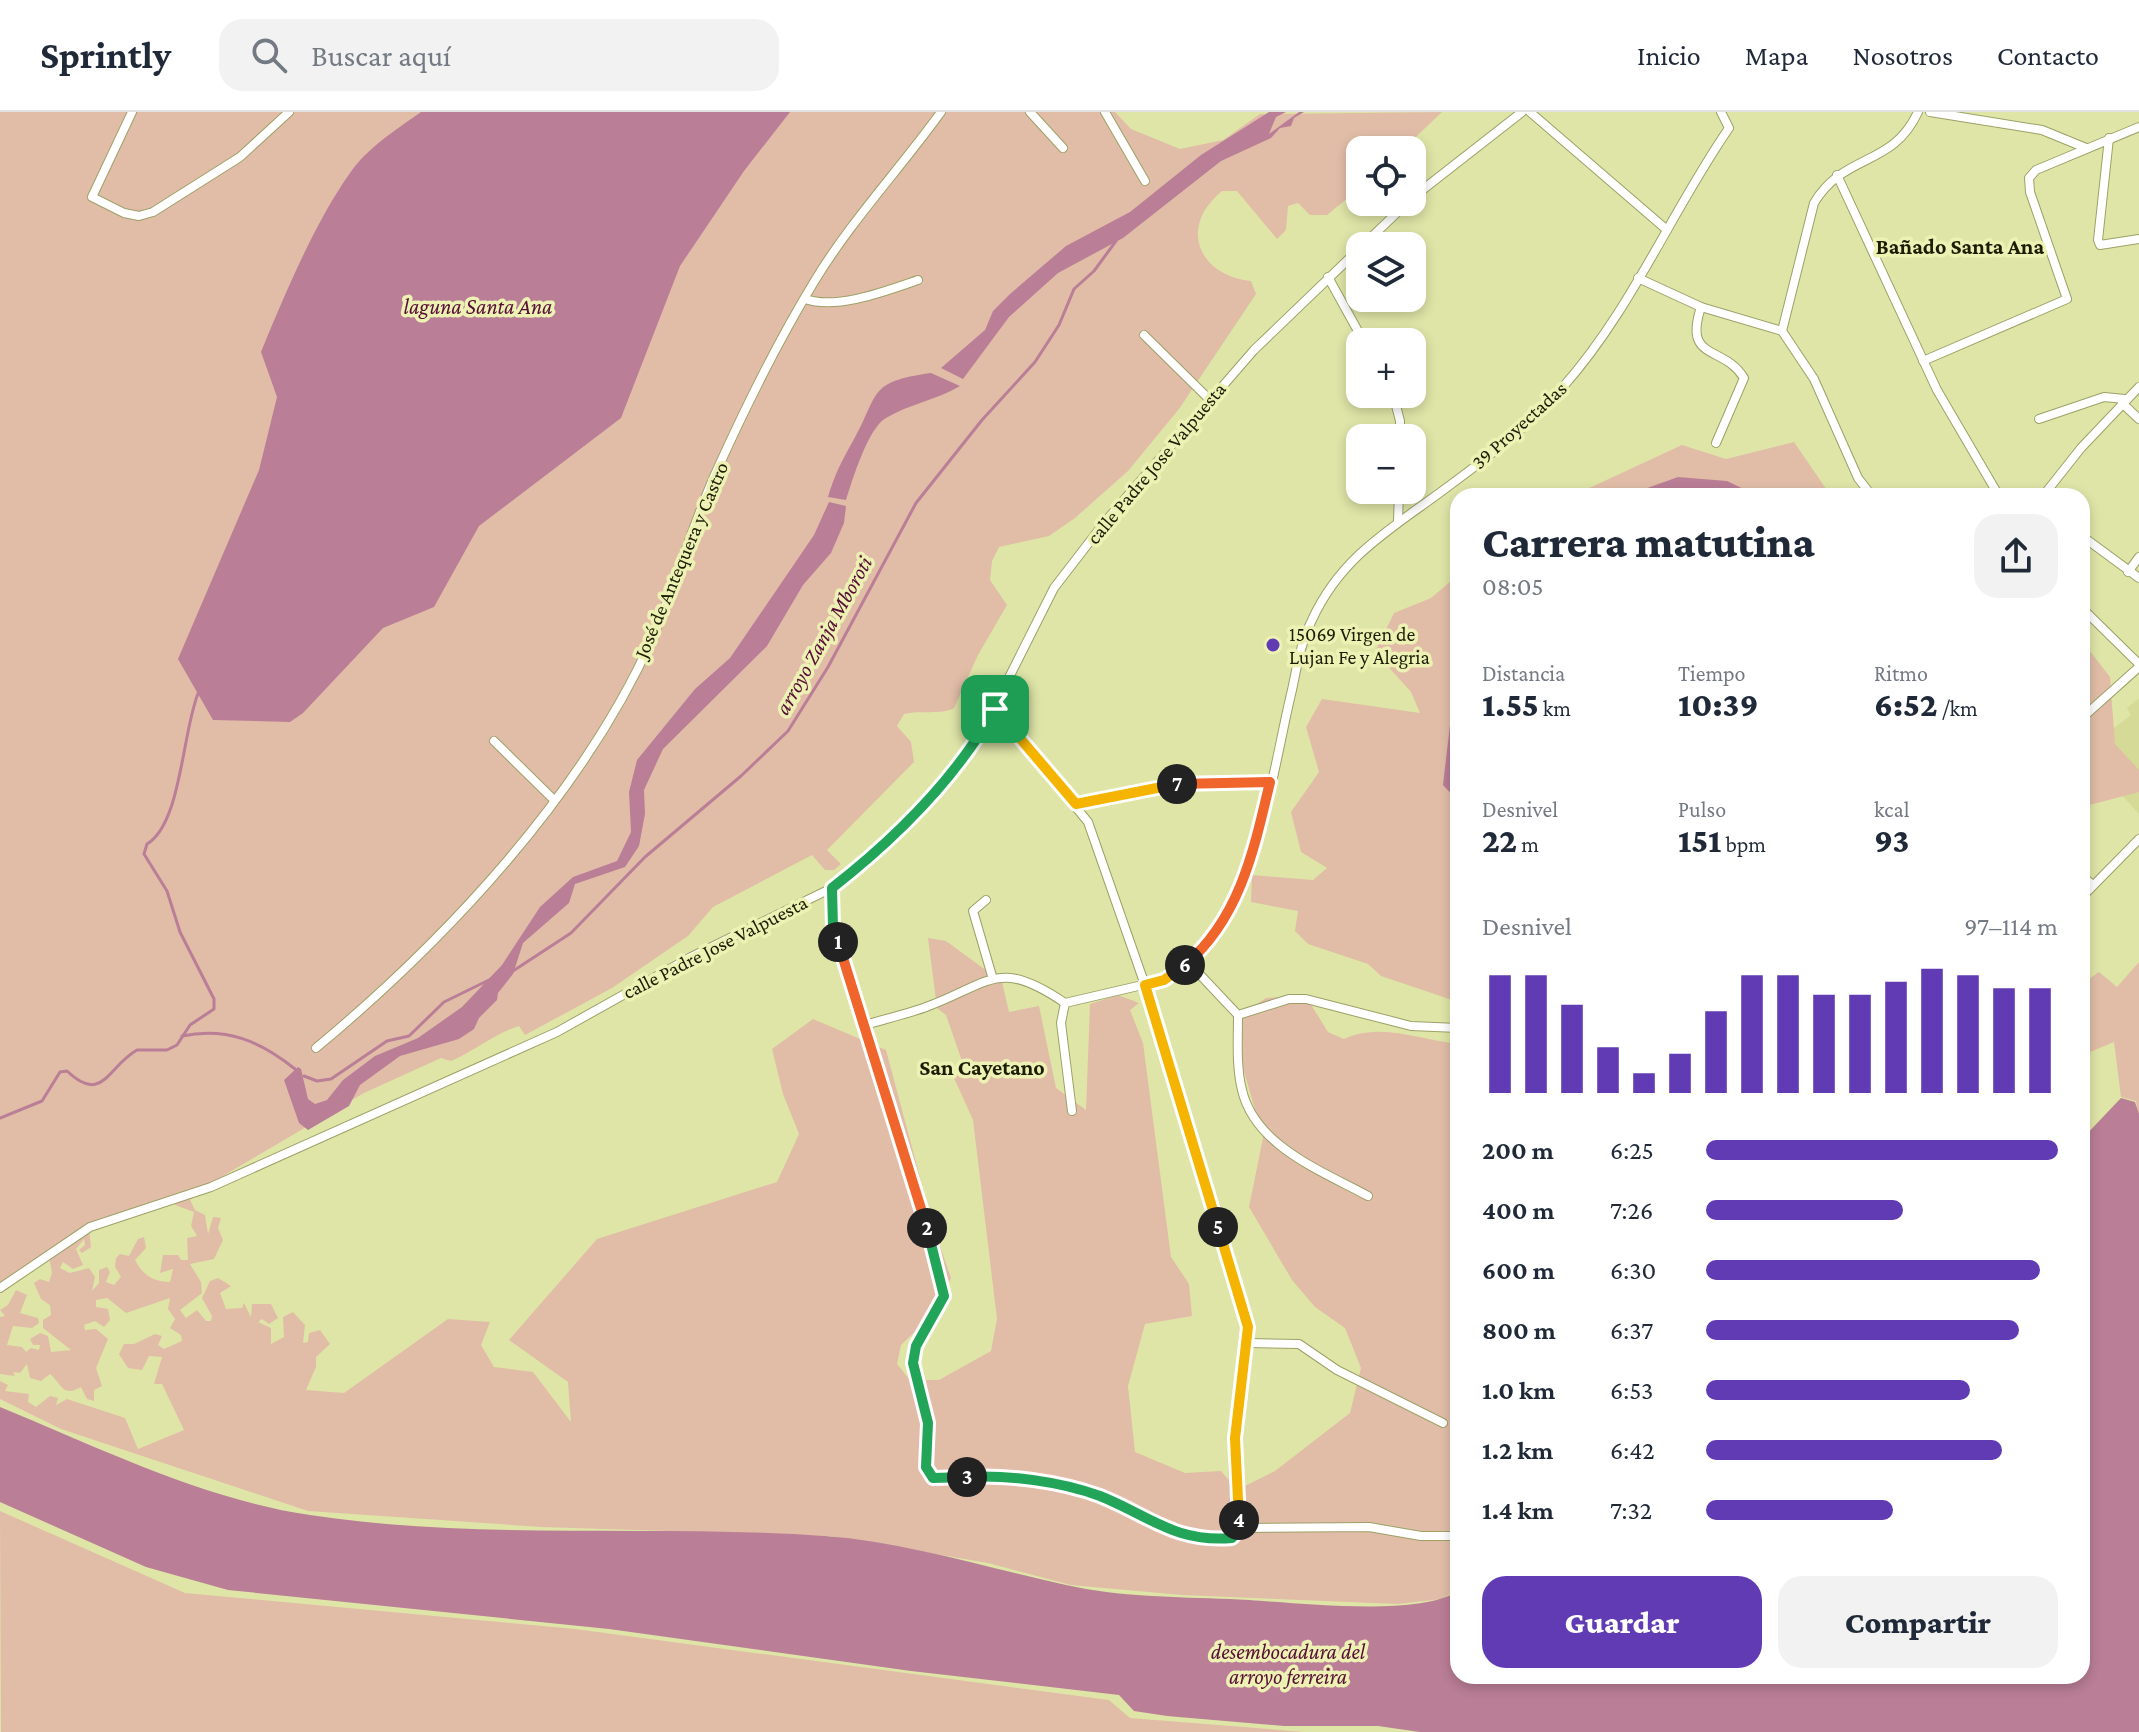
<!DOCTYPE html>
<html lang="es">
<meta charset="utf-8">
<style>
:root{--surface:#fff;--page:#f2f2f3;--text:#1f2937;--muted:#747a83;--line:#e0e1e3;--accent:#603bb3}
body{margin:0;font-family:"Crimson Pro",serif;background:var(--page);color:var(--text);height:100vh;display:flex;flex-direction:column;font-size:30px;white-space:nowrap}
*{box-sizing:border-box;margin:0}
p{font-size:26px;color:var(--muted)}
.icon{flex:none;width:44px;height:44px;fill:none;stroke:currentColor;stroke-width:2;stroke-linecap:round;stroke-linejoin:round}
.map{position:relative;flex:1;overflow:hidden}
.sheet{position:absolute;left:1450px;top:376px;width:640px;height:1196px;display:flex;flex-direction:column;background:var(--surface);border-radius:24px;box-shadow:0 4px 12px #0003}
.sheet>*{flex:none}
.tools{position:absolute;left:1346px;top:24px;display:grid;gap:16px}
.tools a{display:grid;place-items:center;width:80px;height:80px;border-radius:16px;background:var(--surface);box-shadow:0 4px 12px #0003;font-size:40px}
.pin{position:absolute;display:grid;place-items:center;width:68px;height:68px;color:#fff;margin:-34px;border-radius:16px;box-shadow:0 4px 12px #0006}
.km{position:absolute;width:40px;height:40px;margin:-20px;border-radius:50%;background:#222;color:#fff;font-size:22px;line-height:40px;text-align:center}
.round{display:grid;place-items:center;flex:none;width:84px;height:84px;border-radius:24px;background:var(--page)}
.head{display:flex;align-items:center;justify-content:space-between;height:136px;padding:0 32px}
h1{font-size:44px;font-weight:800;line-height:60px}
.stats{display:grid;grid-template-columns:repeat(3,1fr);gap:12px;height:136px;padding:8px 32px}
.stats div{display:grid;align-content:center}
.stats b{font-size:34px;font-weight:800}
.stats small{font-size:22px;font-weight:400}
.stats p{font-size:22px}
.chart{height:224px;padding:16px 32px}
.chart p{display:flex;justify-content:space-between}
.chart svg{width:100%;height:144px;margin-top:8px;stroke:var(--accent);stroke-width:6}
.button{display:flex;gap:16px;margin-top:auto;padding:16px 32px}
.button a{flex:1;height:92px;border-radius:24px;background:var(--accent);color:#fff;font-size:32px;font-weight:800;line-height:92px;text-align:center}
.button a+a{background:var(--page);color:var(--text)}
ul{padding:0 32px;list-style:none;font-size:26px}
li{display:grid;grid-template-columns:128px 96px 1fr;align-items:center;height:60px}
li i{height:20px;border-radius:10px;background:var(--accent)}
header{display:flex;align-items:center;gap:48px;box-sizing:border-box;height:112px;padding:0 40px;background:var(--surface);border-bottom:2px solid var(--line)}
header strong{font-size:38px}
nav{display:flex;gap:44px;margin-inline-start:auto;font-size:28px}
.search{width:560px;height:72px;background:var(--page);display:flex;align-items:center;gap:20px;box-sizing:border-box;padding:0 28px;border-radius:24px;color:var(--muted);font-size:30px}
.map>svg:first-child{display:block}
</style>
<header>
<strong>Sprintly</strong>
<div class="search"><svg class="icon" aria-label="search" viewBox="0 0 24 24"><circle cx="10" cy="10" r="6"/><path d="M15 15l6 6"/></svg>Buscar aquí</div>
<nav><a>Inicio</a><a>Mapa</a><a>Nosotros</a><a>Contacto</a></nav>
</header>
<div class="map">
<svg width="2139" height="1620" viewBox="0 0 2139 1620">
<rect width="100%" height="100%" fill="#dfe5a7"/>
<polygon fill="#d5da96" points="2139,586 2139,702 2101,660 2082,612 2114,616 2131,603 2127,596"/>
<g fill="#e1bda7" fill-rule="evenodd">
<path d="M0,0H1115L1131,17L1180,37L1223,28L1260,2L1442,0L1402,38H1360V76L1327,103H1310L1298,91L1288,94L1286,118L1277,127L1237,79H1222C1178,115 1198,163 1251,169L1256,182L1179,297L1128,359L1075,406L1049,424L999,435L992,449L990,468L1007,493L978,543L954,596C943,603 920,598 904,602L897,614L911,630L914,650L827,738L841,752L834,758H825L812,743L713,795L688,824L612,876L525,923L519,914C494,922 475,939 451,949L441,946L364,981L201,1077L190,1088L195,1098L205,1103L208,1122L213,1105L221,1106L218,1116L223,1128L214,1147L190,1152L201,1170L202,1181L180,1198L186,1206L197,1198L206,1209H211L212,1204L202,1186L210,1169L218,1166L231,1174L220,1181L226,1197L242,1196L244,1191L251,1205L252,1192H271L278,1206L269,1212L262,1207L258,1210L271,1216V1232L284,1225L283,1205L293,1200L305,1213L303,1231L308,1230L309,1221L320,1218L330,1232L316,1245V1255L306,1278L344,1281L448,1207L490,1210L481,1233L494,1255L533,1260L571,1310L568,1270L509,1228L597,1127L777,1070L799,1022L783,982L772,937L813,907L886,938L933,1114L951,1166L929,1206L901,1233L897,1252L910,1268H939L991,1239L997,1207L973,1008L954,966L963,952L946,903L937,896L928,826L946,829L1002,870L1009,900L1039,894L1056,976L1086,998L1090,892L1118,883L1139,891L1130,898L1143,931L1171,1145L1189,1172L1192,1204L1145,1212L1128,1274L1135,1340L1185,1361L1221,1359L1237,1378L1275,1359L1350,1301L1361,1256L1345,1216L1315,1195L1292,1168L1249,1095L1263,1026L1234,924L1244,900L1266,886L1305,883L1328,920L1344,927C1383,910 1418,928 1458,932V1477L1442,1487L1398,1492L1182,1483L1071,1473L988,1451L830,1424L541,1415L308,1399L61,1317L0,1287V1269L8,1273L5,1279L29,1282L28,1290L36,1295L50,1284L58,1286L56,1293L67,1287L125,1306L138,1337L184,1318L162,1272H154L162,1245L149,1244L142,1258L128,1256L119,1242L124,1232H134L155,1222L162,1224L158,1233L164,1237L182,1229L181,1223L170,1216L175,1207L168,1197L170,1186L126,1201L107,1186L96,1188V1195L108,1197L110,1208L104,1215L95,1209L84,1213L85,1218L96,1217L108,1227L96,1256L102,1274L94,1278V1289L87,1287L81,1275C62,1286 62,1272 50,1262L41,1269L30,1266L27,1252L20,1261L13,1260L15,1264L0,1262V1205L5,1204L0,1198L8,1193L16,1178L27,1183L20,1201L38,1206L39,1211L32,1216L13,1214L7,1233L22,1235L26,1240L31,1236L39,1238L40,1233H33L30,1227L40,1221L48,1224L51,1240L71,1238L43,1216V1208L51,1203L50,1193L41,1187L34,1171L40,1167L49,1170L52,1161L49,1145L0,1174ZM180,1083L175,1093L194,1100L191,1114L197,1124L187,1126L188,1148H181L178,1143H163L160,1161L173,1157L170,1170C153,1170 142,1162 135,1148L146,1136L144,1125L138,1127L129,1144L120,1142L116,1146L115,1155L121,1165L114,1173L106,1170L110,1160L107,1155L99,1158V1171L92,1179L95,1165L89,1156L70,1161L60,1156L63,1150L73,1157L83,1153L76,1137L84,1127L85,1133L79,1138L82,1141L91,1135L89,1117L83,1116L98,1107Z"/>
<polygon points="1794,330 1831,384 1572,384 1682,333 1726,347"/>
<polygon points="1458,463 1458,890 1381,864 1368,852 1308,832 1295,819 1298,799 1251,790 1252,763 1313,768 1327,756 1301,740 1291,700 1319,660 1306,615 1322,587 1420,601 1411,580 1375,540 1394,501 1431,486"/>
<polygon points="2082,529 2110,565 2115,632 2139,658 2139,680 2082,695"/>
<polygon points="2139,850 2139,1013 2136,989 2121,985 2114,930 2090,940 2082,953 2082,872 2099,860 2117,875"/>
<polygon points="0,1399 185,1481 575,1517 1109,1588 1130,1606 1305,1620 1,1620"/>
</g>
<g fill="#ba7e97">
<path d="M421,0H790L744,59L680,154L621,306L479,414L434,495L383,516L303,601L290,610L213,608L178,547L259,358L277,285L261,240C284,184 315,110 350,61C367,36 397,17 421,0Z"/>
<polygon points="1269,0 1286,0 1276,5 1269,22 1299,0 1304,0 1294,6 1291,14 1280,16 1271,26 1221,49 1123,126 1058,161 1009,205 963,267 941,256 985,218 993,199 1010,182 1066,134 1130,100 1201,43"/>
<path d="M931,261L960,274C937,288 909,292 886,306C868,316 852,369 846,388L828,385C835,362 841,350 853,329C880,282 866,270 931,261Z"/>
<polygon points="1678,365 1727,369 1758,384 1625,384"/>
<polygon points="829,390 846,394 844,411 831,441 803,473 767,534 663,637 644,678 645,702 639,734 625,755 575,772 569,791 523,831 513,862 498,881 497,888 479,906 474,917 459,927 400,944 360,973 349,994 308,1018 299,1011 284,968 298,955 301,957 308,987 315,992 327,988 343,968 375,944 418,926 462,895 502,853 540,795 573,765 617,749 631,720 629,680 637,648 695,577 730,546 814,423"/>
<polygon points="1458,585 1458,689 1443,673 1450,613"/>
<path d="M2121,986L2135,990L2139,1002V1620H1420L1378,1614H1284L1167,1604L1134,1599L1119,1583L911,1559L609,1517L228,1478L146,1455L0,1390V1295C100,1336 202,1387 310,1403C480,1429 653,1412 825,1424C906,1430 987,1456 1066,1473C1119,1485 1176,1485 1230,1487C1285,1489 1415,1507 1458,1479V1564H2082V1027Z"/>
</g>
<g fill="none" stroke-linecap="round" stroke-linejoin="round">
<g stroke="#ba7e97" stroke-width="3">
<polyline points="513,859 571,821 645,745 741,664 788,619 828,555 916,391 982,308 1035,250 1059,213 1074,177 1094,159 1116,129"/>
<path d="M182,924C227,915 260,929 295,957"/>
<polyline points="304,964 317,969 331,967 387,929 409,924 444,890 491,867"/>
<path d="M0,1006L42,989L60,960L67,959C103,993 107,955 137,938H167L177,933L190,913L214,897V887L180,820L167,779L144,742L147,732C182,711 182,618 199,579"/>
</g>
<defs>
<g id="minor">
<polyline points="132,0 92,85 124,101 139,104 153,100 240,45 289,0"/>
<polyline points="1030,0 1063,36"/>
<polyline points="1105,0 1145,69"/>
<polyline points="1530,0 1667,118"/>
<polyline points="1930,0 2042,18 2086,36"/>
<polyline points="2109,26 2098,128 2100,133 2139,127"/>
<polyline points="1837,63 1937,278 1999,384"/>
<polyline points="1412,86 1522,0"/>
<polyline points="1328,165 1364,230"/>
<polyline points="1638,166 1701,195 1782,219 1814,267 1858,366 1872,384"/>
<path d="M805,187C837,198 886,179 918,168"/>
<path d="M1701,195C1683,250 1723,232 1744,266L1716,331"/>
<path d="M1782,219L1814,91C1845,40 1892,56 1918,0"/>
<polyline points="1144,223 1209,287"/>
<polyline points="1923,249 2067,187 2030,80 2029,66 2036,58 2139,15"/>
<polyline points="1393,282 1400,309 1400,326"/>
<polyline points="2122,291 2139,307"/>
<polyline points="2039,307 2104,285 2125,287"/>
<polyline points="2043,384 2081,336 2139,275"/>
<polyline points="1398,410 1399,378"/>
<polyline points="2082,424 2139,466"/>
<polyline points="2128,460 2139,445"/>
<polyline points="2082,496 2139,552"/>
<polyline points="2082,606 2139,555"/>
<polyline points="494,629 553,687"/>
<path d="M1076,692C1139,672 1205,669 1270,670"/>
<polyline points="2082,764 2093,773"/>
<path d="M832,776L833,816L944,1175L940,1194L916,1234L913,1251L926,1296L929,1363L938,1367L999,1363L1034,1369L1099,1384L1163,1417L1194,1425L1232,1426L1241,1416C1230,1377 1233,1326 1238,1286C1242,1257 1253,1231 1245,1201L1145,873L1088,710L995,597"/>
<polyline points="2082,785 2139,727"/>
<polyline points="986,788 973,799 992,864"/>
<polyline points="1188,850 1238,903 1289,887 1306,887 1411,914 1458,916"/>
<path d="M1238,903C1238,928 1236,954 1242,978C1255,1034 1322,1059 1368,1084"/>
<path d="M865,913C885,907 907,902 926,895C991,871 998,845 1065,891"/>
<path d="M316,936C446,828 582,683 652,527C676,472 692,413 717,358C746,294 778,229 814,170C850,110 900,57 941,0"/>
<path d="M1072,999L1061,911L1065,891L1164,868C1256,815 1269,672 1292,578C1297,554 1301,530 1312,508C1340,447 1386,420 1438,382C1483,349 1526,317 1562,276C1631,199 1671,100 1729,16L1721,0"/>
<polyline points="0,1176 90,1115 211,1075 557,920 691,845 832,776 922,696 977,629 1054,476 1104,411 1254,238 1408,90"/>
<polyline points="1248,1231 1299,1232 1337,1258 1443,1311"/>
<polyline points="1241,1416 1369,1415 1421,1424 1458,1424"/>
</g>
</defs>
<use href="#minor" stroke="#9da167" stroke-width="10"/>
<use href="#minor" stroke="#fff" stroke-width="8"/>
</g>
<g fill="none" stroke-linecap="round" stroke-linejoin="round">
<defs>
<path id="split-1" d="M838,830L833,816L832,776C896,726 955,668 995,597"/>
<polyline id="split-2" points="838,830 927,1116"/>
<polyline id="split-3" points="927,1116 944,1184 916,1234 913,1251 928,1311 926,1355 933,1366 967,1365"/>
<path id="split-4" d="M967,1365C1009,1363 1059,1369 1100,1384C1148,1403 1175,1431 1232,1426L1241,1416L1239,1408"/>
<polyline id="split-5" points="1218,1115 1248,1215 1235,1326 1239,1408"/>
<polyline id="split-6" points="1185,853 1164,868 1145,873 1218,1115"/>
<path id="split-7" d="M1177,672L1270,670C1254,738 1240,806 1185,853"/>
<polyline id="split-8" points="995,597 1076,692 1177,672"/>
</defs>
<use href="#split-1" stroke="#fff" stroke-width="16"/>
<use href="#split-2" stroke="#fff" stroke-width="16"/>
<use href="#split-3" stroke="#fff" stroke-width="16"/>
<use href="#split-4" stroke="#fff" stroke-width="16"/>
<use href="#split-5" stroke="#fff" stroke-width="16"/>
<use href="#split-6" stroke="#fff" stroke-width="16"/>
<use href="#split-7" stroke="#fff" stroke-width="16"/>
<use href="#split-8" stroke="#fff" stroke-width="16"/>
<use href="#split-1" stroke="#22a559" stroke-width="10"/>
<use href="#split-2" stroke="#f0652b" stroke-width="10"/>
<use href="#split-3" stroke="#22a559" stroke-width="10"/>
<use href="#split-4" stroke="#22a559" stroke-width="10"/>
<use href="#split-5" stroke="#f5b400" stroke-width="10"/>
<use href="#split-6" stroke="#f5b400" stroke-width="10"/>
<use href="#split-7" stroke="#f0652b" stroke-width="10"/>
<use href="#split-8" stroke="#f5b400" stroke-width="10"/>
</g>
<circle fill="#603bb3" stroke="#edf2b4" stroke-width="3" cx="1273" cy="533" r="8"/>
<g text-anchor="middle" stroke-width="7" stroke-linejoin="round" paint-order="stroke">
<g font-size="20" fill="#1c1d05" stroke="#edf2b4">
<text transform="translate(1519 313) rotate(-42)" y="7">39 Proyectadas</text>
<text transform="translate(1156 351) rotate(-50)" y="7">calle Padre Jose Valpuesta</text>
<text transform="translate(681 448) rotate(-67)" y="7">José de Antequera y Castro</text>
<text transform="translate(715 835) rotate(-27)" y="7">calle Padre Jose Valpuesta</text>
</g>
<g font-size="20" fill="#1c1d05" stroke="#edf2b4" text-anchor="start">
<text x="1289" y="529">15069 Virgen de<tspan x="1289" dy="23">Lujan Fe y Alegria</tspan></text>
</g>
<g font-size="22" font-weight="bold" fill="#1c1d05" stroke="#edf2b4">
<text x="1960" y="142">Bañado Santa Ana</text>
<text x="982" y="963">San Cayetano</text>
</g>
<g font-size="22" font-style="italic" fill="#570e36" stroke="#edf2b4">
<text x="478" y="202">laguna Santa Ana</text>
<text transform="translate(823 523) rotate(-61)" y="8">arroyo Zanja Mboroti</text>
<text x="1288" y="1547">desembocadura del<tspan x="1288" dy="25">arroyo ferreira</tspan></text>
</g>
</g>
</svg>
<div class="tools">
<a><svg class="icon" aria-label="locate" viewBox="0 0 24 24"><circle cx="12" cy="12" r="6"/><path d="M12 2v4M12 18v4M2 12h4M18 12h4"/></svg></a>
<a><svg class="icon" aria-label="layers" viewBox="0 0 24 24"><path d="M12 4l9 5-9 5-9-5zM3 14l9 5 9-5"/></svg></a>
<a>+</a>
<a>−</a>
</div>
<div class="pin" style="left:995px;top:597px;background:#1e9e55"><svg class="icon" aria-label="arrive" viewBox="0 0 24 24"><path d="M6 21V4h12l-3 4 3 4H6"/></svg></div>
<b class="km" style="left:838px;top:830px">1</b>
<b class="km" style="left:927px;top:1116px">2</b>
<b class="km" style="left:967px;top:1365px">3</b>
<b class="km" style="left:1239px;top:1408px">4</b>
<b class="km" style="left:1218px;top:1115px">5</b>
<b class="km" style="left:1185px;top:853px">6</b>
<b class="km" style="left:1177px;top:672px">7</b>
<section class="sheet">
<div class="head"><div><h1>Carrera matutina</h1><p>08:05</p></div><a class="round"><svg class="icon" aria-label="share" viewBox="0 0 24 24"><path d="M12 15V3M7 8l5-5 5 5M5 13v7h14v-7"/></svg></a></div>
<div class="stats">
<div><p>Distancia</p><b>1.55<small> km</small></b></div>
<div><p>Tiempo</p><b>10:39</b></div>
<div><p>Ritmo</p><b>6:52<small> /km</small></b></div>
</div>
<div class="stats">
<div><p>Desnivel</p><b>22<small> m</small></b></div>
<div><p>Pulso</p><b>151<small> bpm</small></b></div>
<div><p>kcal</p><b>93</b></div>
</div>
<div class="chart"><p><span>Desnivel</span>97–114 m</p>
<svg viewBox="0 0 160 44" preserveAspectRatio="none"><path d="M5 44V8M15 44V8M25 44V17M35 44V30M45 44V38M55 44V32M65 44V19M75 44V8M85 44V8M95 44V14M105 44V14M115 44V10M125 44V6M135 44V8M145 44V12M155 44V12"/></svg>
</div>
<ul>
<li><b>200 m</b>6:25<i style="width:100%"></i></li>
<li><b>400 m</b>7:26<i style="width:56%"></i></li>
<li><b>600 m</b>6:30<i style="width:95%"></i></li>
<li><b>800 m</b>6:37<i style="width:89%"></i></li>
<li><b>1.0 km</b>6:53<i style="width:75%"></i></li>
<li><b>1.2 km</b>6:42<i style="width:84%"></i></li>
<li><b>1.4 km</b>7:32<i style="width:53%"></i></li>
</ul>
<div class="button"><a>Guardar</a><a>Compartir</a></div>
</section>
</div>
